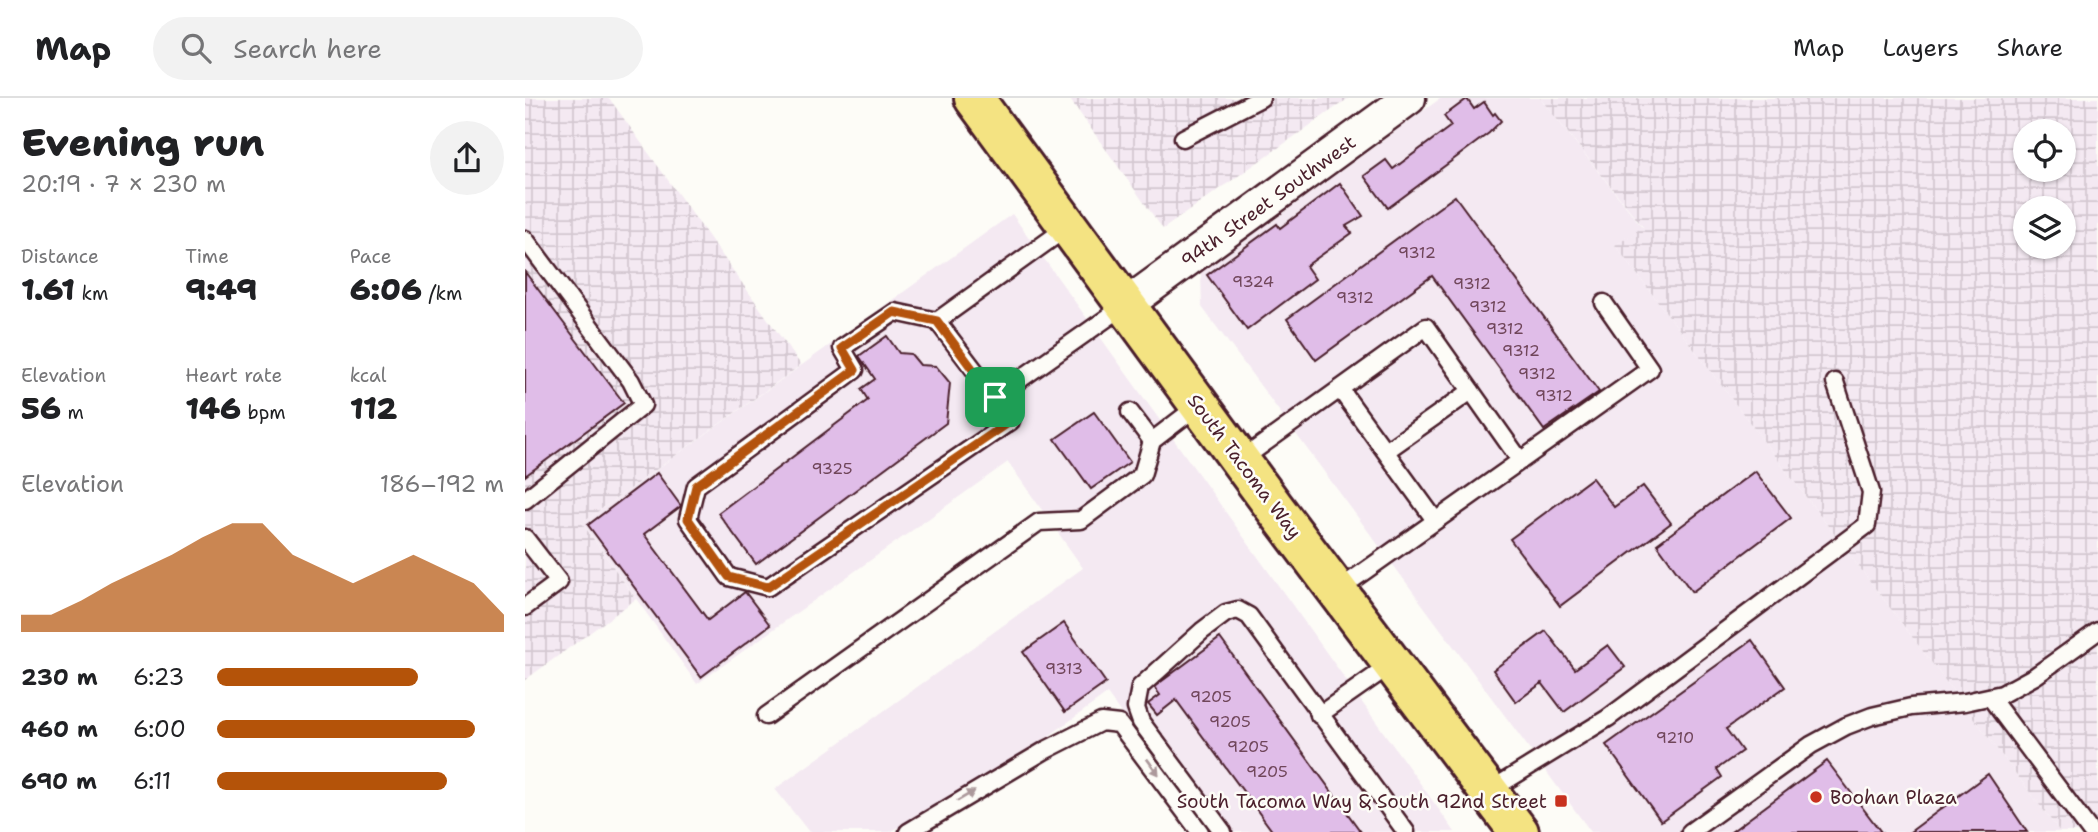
<!DOCTYPE html>
<meta charset="utf-8">
<style>
:root{--surface:#fff;--page:#f2f2f2;--text:#202124;--muted:#757577;--line:#e0e0e0;--accent:#b45309}
body{margin:0;font-family:"Shantell Sans",sans-serif;background:var(--page);color:var(--text);height:100vh;display:flex;flex-direction:column;font-size:26px;white-space:nowrap}
*{box-sizing:border-box;margin:0}
p{font-size:23px;color:var(--muted)}
.icon{flex:none;width:38px;height:38px;fill:none;stroke:currentColor;stroke-width:2;stroke-linecap:round;stroke-linejoin:round}
.map{position:relative;flex:1;overflow:hidden}
.sheet{display:flex;flex-direction:column;background:var(--surface);width:525px}
.sheet>*{flex:none}
.buttons{position:absolute;left:1488px;top:21px;display:grid;gap:14px}
.buttons a{display:grid;place-items:center;width:63px;height:63px;border-radius:50%;background:var(--surface);box-shadow:0 2px 5px #0004;font-size:35px}
.pin{position:absolute;display:grid;place-items:center;width:60px;height:60px;color:#fff;margin:-30px;border-radius:14px;box-shadow:0 4px 10px #0006}
.round{display:grid;place-items:center;flex:none;width:74px;height:74px;border-radius:37px;background:var(--page)}
.overview{display:flex;align-items:center;justify-content:space-between;height:119px;padding:0 21px}
h1{font-size:38px;font-weight:800;line-height:52px}
.stats{display:grid;grid-template-columns:repeat(3,1fr);gap:10px;height:119px;padding:7px 21px}
.stats div{display:grid;align-content:center}
.stats b{font-size:30px;font-weight:800}
.stats small{font-size:19px;font-weight:400}
.stats p{font-size:19px}
.chart{height:196px;padding:14px 21px}
.chart p{display:flex;justify-content:space-between}
.chart svg{width:100%;height:126px;margin-top:7px;fill:var(--accent);opacity:.7}
ul{padding:0 21px;list-style:none;font-size:23px}
li{display:grid;grid-template-columns:112px 84px 1fr;align-items:center;height:52px}
li i{height:18px;border-radius:9px;background:var(--accent)}
header{display:flex;align-items:center;gap:42px;box-sizing:border-box;height:98px;padding:0 35px;background:var(--surface);border-bottom:2px solid var(--line)}
header strong{font-size:33px}
nav{display:flex;gap:38px;margin-inline-start:auto;font-size:24px}
.search{width:490px;height:63px;background:var(--page);display:flex;align-items:center;gap:18px;box-sizing:border-box;padding:0 24px;border-radius:38px;color:var(--muted);font-size:26px}
main{display:flex;flex:1;min-height:0}
.map>svg:first-child{display:block}
</style>
<header>
<strong>Map</strong>
<div class="search"><svg class="icon" aria-label="search" viewBox="0 0 24 24"><circle cx="10" cy="10" r="6"/><path d="M15 15l6 6"/></svg>Search here</div>
<nav><a>Map</a><a>Layers</a><a>Share</a></nav>
</header>
<main>
<section class="sheet">
<div class="overview"><div><h1>Evening run</h1><p>20:19 · 7 × 230 m</p></div><a class="round"><svg class="icon" aria-label="share" viewBox="0 0 24 24"><path d="M12 15V3M7 8l5-5 5 5M5 13v7h14v-7"/></svg></a></div>
<div class="stats">
<div><p>Distance</p><b>1.61<small> km</small></b></div>
<div><p>Time</p><b>9:49</b></div>
<div><p>Pace</p><b>6:06<small> /km</small></b></div>
</div>
<div class="stats">
<div><p>Elevation</p><b>56<small> m</small></b></div>
<div><p>Heart rate</p><b>146<small> bpm</small></b></div>
<div><p>kcal</p><b>112</b></div>
</div>
<div class="chart"><p><span>Elevation</span>186–192 m</p>
<svg viewBox="0 0 160 44" preserveAspectRatio="none"><path d="M0 44V38L10 38L20 33L30 27L40 22L50 17L60 11L70 6L80 6L90 17L100 22L110 27L120 22L130 17L140 22L150 27L160 38V44z"/></svg>
</div>
<ul>
<li><b>230 m</b>6:23<i style="width:70%"></i></li>
<li><b>460 m</b>6:00<i style="width:90%"></i></li>
<li><b>690 m</b>6:11<i style="width:80%"></i></li>
</ul>
</section>
<div class="map">
<svg width="1573" height="734" viewBox="0 0 1573 734">
<defs>
<pattern id="industrial-grid" width="8" height="8" patternUnits="userSpaceOnUse" patternTransform="scale(1.75)"><rect width="8" height="8" fill="#f4e9f2"/><path d="M0 4h8M4 0v8" fill="none" stroke="#d3c7d0"/></pattern>
</defs>
<rect width="100%" height="100%" fill="#fdfcf7"/>
<filter id="ink" filterUnits="userSpaceOnUse"><feTurbulence type="fractalNoise" baseFrequency=".0143" numOctaves="2"/><feDisplacementMap in="SourceGraphic" scale="14" xChannelSelector="R" yChannelSelector="G"/><feConvolveMatrix kernelMatrix="1 2 1 2 8 2 1 2 1" color-interpolation-filters="sRGB"/></filter>
<g filter="url(#ink)">
<g fill="#f4e9f2">
<polygon points="916,0 1015,0 1118,130 1090,147 1535,734 1066,734 677,209 676,175"/>
<polygon points="487,116 930,734 683,734 582,596 478,671 365,734 284,734 250,691 558,470 483,364 172,586 57,425"/>
</g>
<g fill="url(#industrial-grid)" fill-rule="evenodd">
<polygon points="0,0 84,0 276,267 57,425 111,501 0,582"/>
<polygon points="544,0 824,0 638,131"/>
<path d="M1015,0H1573V734H1535L1090,147L1118,129ZM1500,33H1538V72H1500ZM1500,110H1538V149H1500Z"/>
</g>
<g fill="#e0bde8" stroke="#4a1f2b" stroke-width="2">
<polygon points="942,1 949,11 959,4 968,17 970,15 976,23 964,35 863,110 839,78 861,62 868,71 926,28 919,18"/>
<polygon points="815,85 838,118 821,128 827,135 781,168 790,181 722,232 682,177 752,126 755,130"/>
<polygon points="930,98 1074,294 1019,332 907,178 791,262 762,221"/>
<polygon points="0,174 99,305 0,378"/>
<polygon points="362,238 374,255 386,256 395,267 411,268 425,285 421,325 231,466 193,415 343,302 336,291 350,281 334,258"/>
<polygon points="569,314 605,364 566,391 530,341"/>
<polygon points="1230,373 1266,420 1167,494 1132,446"/>
<polygon points="132,375 156,408 119,436 183,522 220,494 245,527 176,579 63,427"/>
<polygon points="1067,380 1089,409 1118,388 1146,425 1035,508 985,441"/>
<polygon points="539,525 581,585 540,614 498,554"/>
<polygon points="1021,533 1050,571 1083,547 1100,569 1039,614 1017,585 991,604 968,572"/>
<polygon points="695,540 836,734 748,734 651,602 632,617 623,606 635,597 629,589"/>
<polygon points="1227,542 1260,589 1201,631 1217,653 1192,671 1197,679 1136,723 1081,647"/>
<polygon points="1302,663 1356,734 1206,734"/>
<polygon points="1463,676 1502,734 1385,734"/>
</g>
<g fill="none" stroke-linecap="round" stroke-linejoin="round">
<defs>
<g id="service">
<polyline points="658,40 736,0"/>
<polyline points="544,128 412,223 470,299 602,206"/>
<polyline points="0,141 106,283 118,307 0,402"/>
<polyline points="412,223 370,214 317,250 330,272 171,388 163,421 204,479 243,489 486,323 470,299"/>
<polyline points="815,291 910,422"/>
<polyline points="605,314 627,343"/>
<polyline points="861,353 946,293"/>
<polyline points="716,362 901,229 995,362"/>
<polyline points="0,440 34,484 0,509"/>
<polyline points="813,492 1125,271 1079,205"/>
<polyline points="1465,599 1566,734"/>
<polyline points="794,617 867,566"/>
<polyline points="241,618 514,424 556,422 617,377 627,343 674,307"/>
<polyline points="964,693 1083,620 1342,427 1346,394 1310,284"/>
<polyline points="383,734 519,653 576,624 594,626 675,734"/>
<polyline points="698,734 616,624 611,610 615,589 677,533 701,515 713,512 724,518 881,734"/>
<polyline points="1165,734 1286,647 1321,628 1347,618 1386,609 1440,604 1477,596 1510,578 1573,533"/>
</g>
<polyline id="minor" points="602,206 884,0"/>
<polyline id="primary" points="449,0 749,409 994,734"/>
</defs>
<use href="#service" stroke="#4a1f2b" stroke-width="21"/>
<use href="#minor" stroke="#4a1f2b" stroke-width="37"/>
<use href="#primary" stroke="#4a1f2b" stroke-width="44"/>
<use href="#service" stroke="#fdfcf7" stroke-width="16"/>
<use href="#minor" stroke="#fdfcf7" stroke-width="32"/>
<use href="#primary" stroke="#f4e382" stroke-width="38"/>
</g>
<defs><path id="oneway-solid" d="M-6-.8H1V-3.2L6.5 0L1 3.2V.8H-6Z" transform="scale(1.75)"/></defs>
<g fill="#ac999b">
<use href="#oneway-solid" transform="translate(628 669) rotate(54)"/>
<use href="#oneway-solid" transform="translate(441 698) rotate(-30)"/>
</g>
</g>
<g fill="none" stroke-linecap="round" stroke-linejoin="round" filter="url(#ink)">
<defs>
<polygon id="route" points="369,214 412,223 486,323 243,489 204,479 163,421 171,388 330,272 317,250"/>
</defs>
<use href="#route" stroke="#fff" stroke-width="14"/>
<use href="#route" stroke="#b45309" stroke-width="9"/>
</g>
<g fill="#c8321e" stroke="#fdfcf7" stroke-width="2.5">
<circle cx="1291" cy="699" r="7"/>
<rect x="1029" y="696" width="14" height="14" rx="3.5"/>
</g>
<g text-anchor="middle" stroke-width="5" stroke-linejoin="round" paint-order="stroke">
<g font-size="16" fill="#70465a">
<text x="892" y="160">9312</text>
<text x="728" y="189">9324</text>
<text x="947" y="191">9312</text>
<text x="830" y="205">9312</text>
<text x="963" y="214">9312</text>
<text x="980" y="236">9312</text>
<text x="996" y="258">9312</text>
<text x="1012" y="281">9312</text>
<text x="1029" y="303">9312</text>
<text x="307" y="376">9325</text>
<text x="539" y="576">9313</text>
<text x="686" y="604">9205</text>
<text x="705" y="629">9205</text>
<text x="1150" y="645">9210</text>
<text x="723" y="654">9205</text>
<text x="742" y="679">9205</text>
</g>
<g font-size="19" fill="#4a1f2b" stroke="#fdfcf7">
<text transform="translate(743 103) rotate(-36)" y="7">94th Street Southwest</text>
<text transform="translate(720 368) rotate(53)" y="7">South Tacoma Way</text>
</g>
<g font-size="19" fill="#4a1f2b" stroke="#fdfcf7" text-anchor="start">
<text x="1305" y="706">Boohan Plaza</text>
<text x="1022" y="710" text-anchor="end">South Tacoma Way &amp; South 92nd Street</text>
</g>
</g>
</svg>
<div class="buttons">
<a><svg class="icon" aria-label="locate" viewBox="0 0 24 24"><circle cx="12" cy="12" r="6"/><path d="M12 2v4M12 18v4M2 12h4M18 12h4"/></svg></a>
<a><svg class="icon" aria-label="layers" viewBox="0 0 24 24"><path d="M12 4l9 5-9 5-9-5zM3 14l9 5 9-5"/></svg></a>
</div>
<div class="pin" style="left:470px;top:299px;background:#1e9e55"><svg class="icon" aria-label="arrive" viewBox="0 0 24 24"><path d="M6 21V4h12l-3 4 3 4H6"/></svg></div>
</div>
</main>
